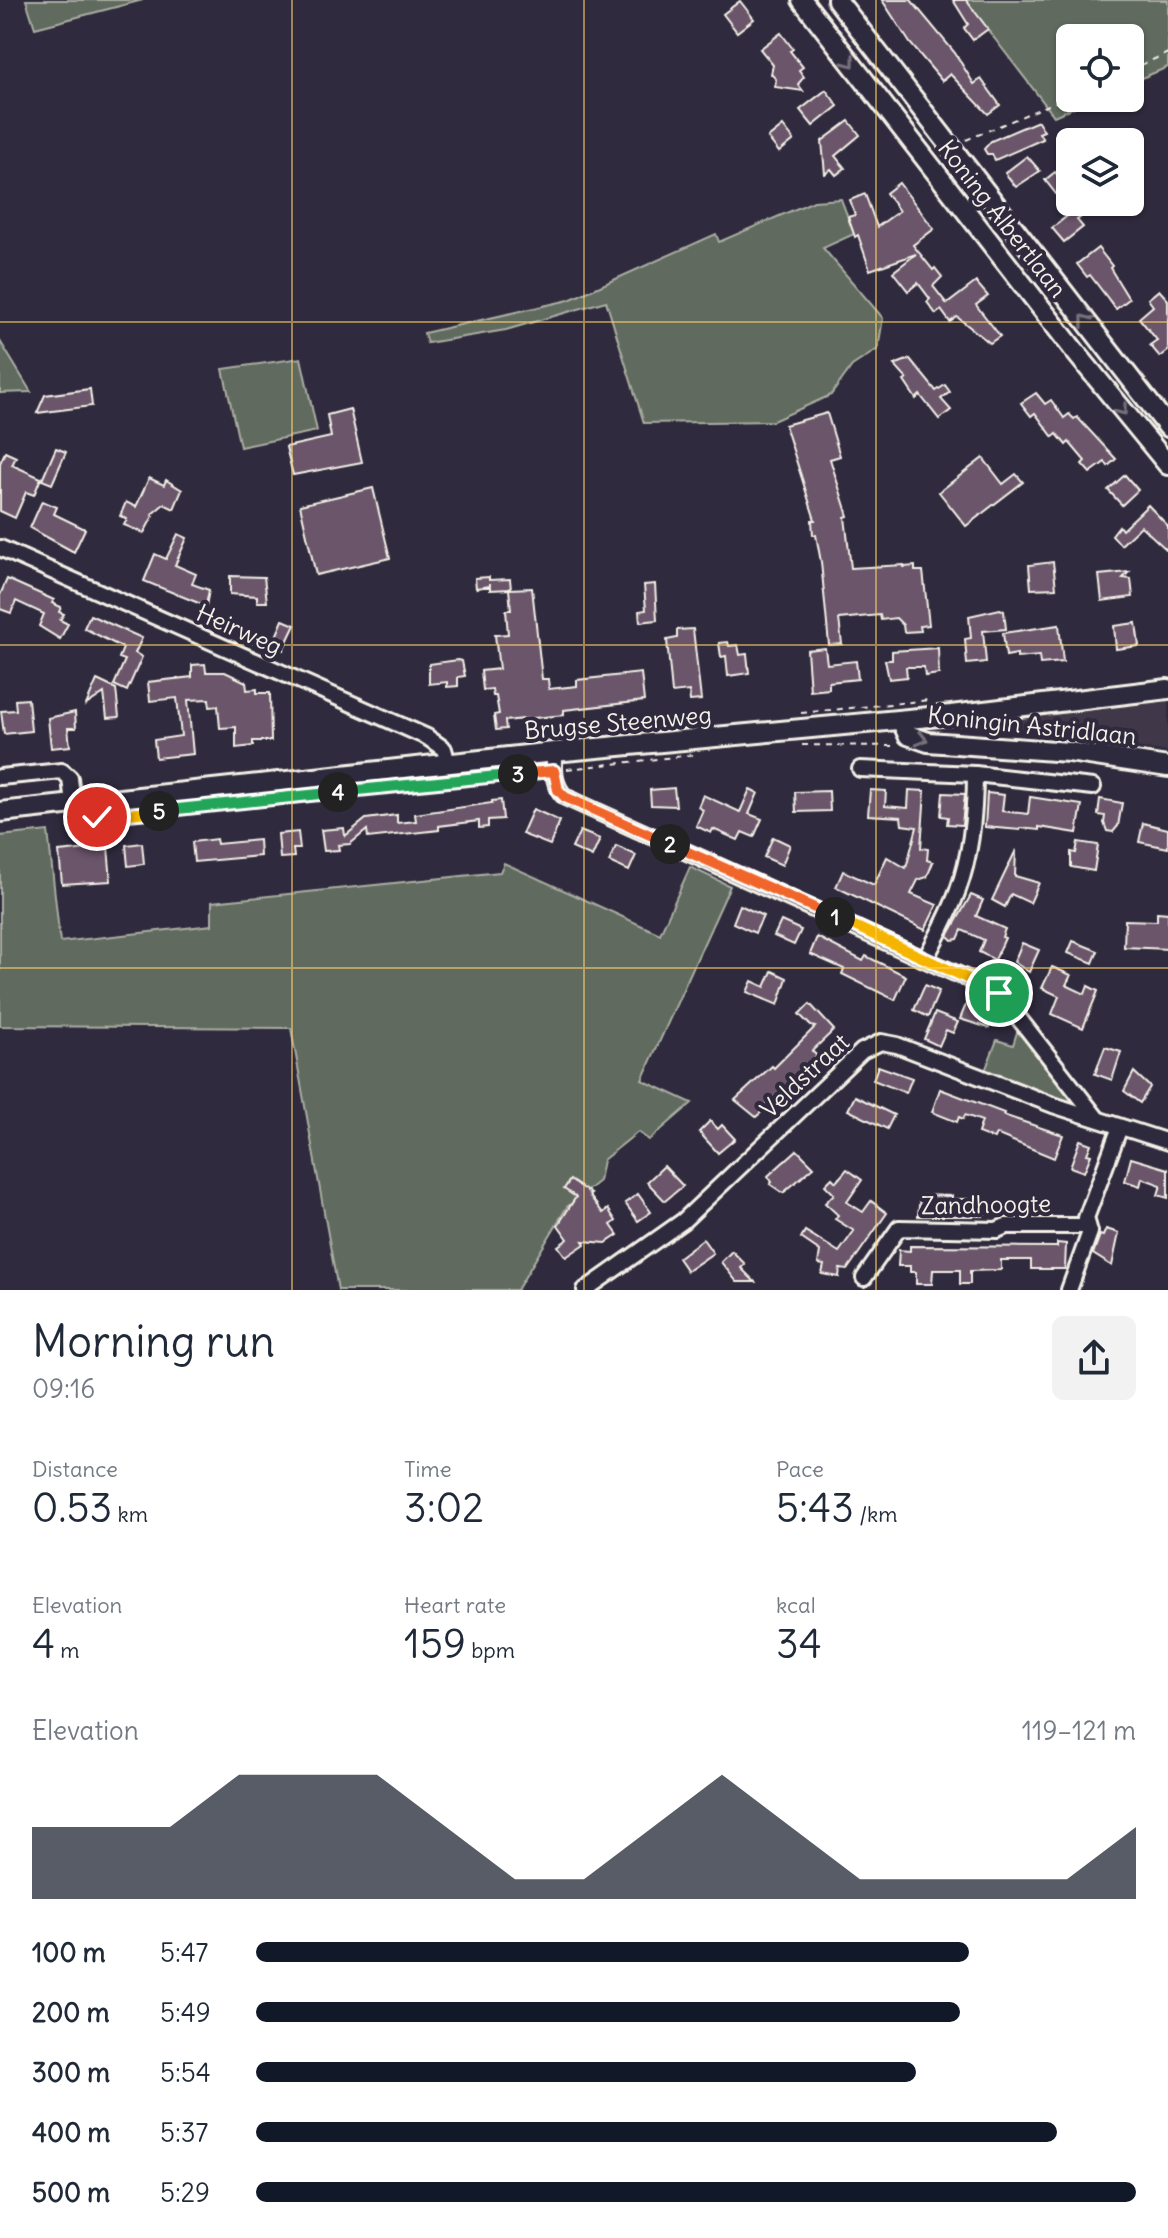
<!DOCTYPE html>
<meta charset="utf-8">
<style>
:root{--surface:#fff;--page:#f2f2f3;--text:#1f2937;--muted:#747a83;--accent:#111827}
body{margin:0;font-family:Delius,sans-serif;background:var(--page);color:var(--text);height:100vh;display:flex;flex-direction:column;font-size:30px;white-space:nowrap}
*{box-sizing:border-box;margin:0}
p{font-size:26px;color:var(--muted)}
.icon{flex:none;width:44px;height:44px;fill:none;stroke:currentColor;stroke-width:2;stroke-linecap:round;stroke-linejoin:round}
.map{position:relative;height:1290px;overflow:hidden}
.side{display:flex;flex-direction:column;background:var(--surface);flex:1}
.side>*{flex:none}
.buttons{position:absolute;left:1056px;top:24px;display:grid;gap:16px}
.buttons a{display:grid;place-items:center;width:88px;height:88px;border-radius:12px;background:var(--surface);box-shadow:0 2px 6px #0004;font-size:40px}
.pin{position:absolute;display:grid;place-items:center;width:68px;height:68px;color:#fff;margin:-34px;border:4px solid #fff;border-radius:50%;box-shadow:0 2px 8px #0007}
.km{position:absolute;width:40px;height:40px;margin:-20px;border-radius:50%;background:#222;color:#fff;font-size:22px;line-height:40px;text-align:center}
.round{display:grid;place-items:center;flex:none;width:84px;height:84px;border-radius:12px;background:var(--page)}
.head{display:flex;align-items:center;justify-content:space-between;height:136px;padding:0 32px}
h1{font-size:44px;font-weight:600;line-height:60px}
.figures{display:grid;grid-template-columns:repeat(3,1fr);gap:12px;height:136px;padding:8px 32px}
.figures div{display:grid;align-content:center}
.figures b{font-size:40px;font-weight:600}
.figures small{font-size:22px;font-weight:400}
.figures p{font-size:22px}
.chart{height:224px;padding:16px 32px}
.chart p{display:flex;justify-content:space-between}
.chart svg{width:100%;height:144px;margin-top:8px;fill:var(--accent);opacity:.7}
ul{padding:0 32px;list-style:none;font-size:26px}
li{display:grid;grid-template-columns:128px 96px 1fr;align-items:center;height:60px}
li i{height:20px;border-radius:10px;background:var(--accent)}
.map>svg:first-child{display:block}
</style>
<div class="map">
<svg width="1168" height="1290" viewBox="0 0 1168 1290">
<rect width="100%" height="100%" fill="#2f2a3d"/>
<filter id="ink" filterUnits="userSpaceOnUse"><feTurbulence type="fractalNoise" baseFrequency=".0125" numOctaves="2"/><feDisplacementMap in="SourceGraphic" scale="16" xChannelSelector="R" yChannelSelector="G"/><feConvolveMatrix kernelMatrix="1 2 1 2 8 2 1 2 1" color-interpolation-filters="sRGB"/></filter>
<g filter="url(#ink)">
<polygon fill="#41374a" points="1168,702 1168,752 990,724 1022,716"/>
<g fill="#616a5e" stroke="#aaaea3" stroke-width="2">
<polygon points="26,0 143,0 35,28"/>
<polygon points="965,0 1168,0 1168,67 1130,83 1130,38 1070,38 1070,98 1095,98 1054,116"/>
<polygon points="841,199 854,234 823,248 883,318 878,349 852,366 831,395 773,421 644,423 606,301 506,330 427,343 424,333 569,300 716,234 719,242 814,201"/>
<polygon points="0,341 31,392 0,393"/>
<polygon points="301,358 317,431 240,447 223,369"/>
<polygon points="48,831 60,942 212,925 212,902 500,872 504,863 660,934 690,867 730,886 642,1080 692,1103 649,1140 638,1132 603,1160 599,1181 567,1207 517,1290 338,1290 291,1028 0,1026 0,836"/>
<polygon points="1018,1029 1073,1097 1071,1102 985,1071 997,1040 1013,1045"/>
</g>
<g fill="#6b556a" stroke="#f4f1e8" stroke-width="2">
<polygon points="882,0 911,0 955,53 974,84 981,79 1000,105 988,114 950,74 942,81 910,43"/>
<polygon points="953,0 966,0 988,29 973,40 964,28 968,24"/>
<polygon points="740,1 754,19 737,32 723,14"/>
<polygon points="781,33 793,49 790,51 803,67 799,70 804,77 798,84 803,91 775,87 776,79 771,74 773,65 760,49"/>
<polygon points="826,90 838,106 813,126 800,110"/>
<polygon points="849,121 860,135 835,156 845,168 836,175 831,169 825,174 822,141"/>
<polygon points="1038,121 1044,131 1039,133 1043,139 995,160 992,154 987,154 984,149 991,141"/>
<polygon points="783,126 794,140 779,152 768,138"/>
<polygon points="1027,156 1040,171 1016,187 1005,173"/>
<polygon points="1055,172 1070,187 1070,202 1089,202 1082,208 1086,213 1077,220 1083,227 1064,242 1052,228 1071,213 1045,180"/>
<polygon points="899,183 934,229 913,245 933,270 935,268 942,277 933,286 947,304 976,282 988,296 976,305 1000,336 990,343 957,317 950,322 941,310 936,314 927,302 930,299 918,283 908,291 893,272 916,254 870,270 858,235 855,237 848,217 855,215 850,200 865,194 877,227 899,211 886,193"/>
<polygon points="1098,248 1112,266 1110,268 1129,299 1116,309 1090,275 1087,277 1077,264"/>
<polygon points="1159,290 1168,300 1168,351 1160,357 1150,345 1157,340 1139,318 1153,306 1148,299"/>
<polygon points="910,359 936,391 945,385 950,392 941,399 951,410 939,419 920,395 916,399 904,381 907,379 894,365"/>
<polygon points="90,389 92,406 37,413 45,395"/>
<polygon points="1036,393 1045,404 1051,400 1064,418 1069,414 1074,419 1077,417 1116,459 1108,466 1105,462 1090,473 1082,464 1085,461 1069,442 1066,445 1057,434 1053,437 1035,413 1031,416 1021,403"/>
<polygon points="350,409 362,462 293,475 286,447 331,437 327,415"/>
<polygon points="827,413 840,456 830,459 848,516 845,517 851,568 904,565 904,567 915,566 915,571 923,571 929,625 920,626 921,631 904,632 903,625 896,618 881,620 880,615 839,619 842,644 829,645 821,562 816,535 813,535 812,520 815,520 785,425"/>
<polygon points="56,448 66,452 52,484 42,480"/>
<polygon points="5,452 16,457 12,465 41,478 34,495 26,492 15,518 0,511 0,463"/>
<polygon points="983,458 1003,484 1016,474 1023,482 966,526 939,492"/>
<polygon points="1125,475 1138,490 1122,505 1108,490"/>
<polygon points="149,478 164,485 166,480 182,490 174,509 164,504 152,514 153,516 144,533 124,525 127,519 120,516 126,502 136,507"/>
<polygon points="373,488 390,558 316,575 300,505"/>
<polygon points="42,501 57,507 54,514 85,529 74,552 30,528"/>
<polygon points="1148,505 1168,526 1168,551 1141,526 1121,545 1112,535 1119,526 1122,530"/>
<polygon points="178,534 187,538 175,565 196,574 192,584 209,590 206,606 144,581 155,554 166,559"/>
<polygon points="1053,562 1056,588 1031,589 1029,565"/>
<polygon points="1129,572 1123,578 1131,579 1133,597 1102,601 1099,575"/>
<polygon points="230,576 264,577 267,602 257,602 257,596 230,594"/>
<polygon points="489,577 489,580 510,579 511,589 490,590 490,583 490,586 476,588 475,578"/>
<polygon points="7,579 54,600 52,603 61,607 59,612 64,614 60,620 68,624 60,639 39,626 44,614 16,601 11,613 0,609 0,595"/>
<polygon points="655,584 657,620 640,622 639,611 646,610 644,585"/>
<polygon points="532,588 542,679 548,679 549,689 577,686 577,680 641,673 644,701 564,710 564,715 505,721 506,729 496,730 494,715 499,714 496,696 493,696 492,689 483,690 481,671 499,669 495,635 508,634 506,610 511,610 509,589"/>
<polygon points="1000,609 1004,611 1006,629 983,631 986,662 967,664 965,639 971,638 969,616"/>
<polygon points="90,615 142,638 135,653 142,657 127,691 114,685 125,660 119,658 123,648 84,628"/>
<polygon points="283,620 295,625 283,650 272,646"/>
<polygon points="1136,623 1139,646 1116,649 1114,626"/>
<polygon points="1059,625 1063,662 1040,664 1039,656 1017,658 1017,654 1006,656 1003,633"/>
<polygon points="693,629 701,700 690,701 689,691 672,693 667,640 677,638 677,630"/>
<polygon points="728,642 729,646 738,645 740,655 747,654 749,673 728,676 726,656 721,657 719,643"/>
<polygon points="825,648 827,664 856,661 858,679 829,682 829,689 810,691 807,650"/>
<polygon points="938,648 939,674 925,676 924,667 906,667 907,677 889,679 885,660 892,660 892,651"/>
<polygon points="458,660 462,661 465,676 458,677 458,686 447,687 447,682 429,684 429,664"/>
<polygon points="205,664 206,672 225,672 246,682 247,690 257,689 257,693 270,693 271,741 253,741 253,746 236,748 236,727 220,728 218,706 210,707 209,699 188,700 193,754 156,758 154,740 181,736 177,698 150,701 148,682 192,677 192,665"/>
<polygon points="97,680 116,689 119,717 107,718 104,693 86,705"/>
<polygon points="28,699 31,731 4,734 1,711 16,710 15,700"/>
<polygon points="75,712 76,728 68,728 70,746 51,748 48,718"/>
<polygon points="674,788 676,806 651,805 650,790"/>
<polygon points="750,789 758,793 749,814 762,819 754,837 742,832 738,840 713,829 711,833 696,826 703,810 698,807 703,795 740,812"/>
<polygon points="870,790 886,791 885,806 908,808 909,790 925,791 921,848 928,849 927,860 933,862 927,877 918,880 911,894 937,905 925,930 836,887 843,871 874,885 887,857 906,868 917,827 902,825 901,817 868,815"/>
<polygon points="829,791 830,811 796,812 795,792"/>
<polygon points="943,793 965,794 962,825 947,824 948,817 941,816"/>
<polygon points="987,793 1004,795 1002,811 1028,814 1030,797 1082,805 1077,833 1039,827 1039,830 1020,828 1020,830 985,827"/>
<polygon points="1100,799 1122,803 1118,826 1113,832 1107,831 1104,823 1105,816 1098,815"/>
<polygon points="501,800 503,819 488,820 488,827 479,828 479,821 439,826 439,830 368,838 367,830 350,844 338,845 339,850 324,851 321,830 344,828 345,836 366,819 397,815 397,823 416,821 415,814 492,803 492,801"/>
<polygon points="533,809 560,821 550,845 522,834"/>
<polygon points="1143,823 1168,829 1168,848 1139,842"/>
<polygon points="580,831 600,839 592,857 572,848"/>
<polygon points="298,832 300,849 293,849 294,857 280,858 278,834"/>
<polygon points="773,837 790,845 782,865 764,857"/>
<polygon points="216,839 217,844 259,840 260,856 194,862 192,842"/>
<polygon points="1078,842 1098,845 1094,871 1071,867 1071,852 1076,853"/>
<polygon points="142,843 144,864 128,866 126,845"/>
<polygon points="616,846 636,855 629,871 609,862"/>
<polygon points="108,847 111,881 62,884 59,852"/>
<polygon points="1016,850 1015,876 1039,883 1030,903 1011,894 1005,907 992,900"/>
<polygon points="971,895 983,900 976,916 1005,929 1002,937 1005,938 995,960 979,952 984,940 962,930 958,939 952,940 948,936"/>
<polygon points="740,905 763,916 755,933 733,923"/>
<polygon points="1157,912 1168,913 1168,949 1124,947 1125,920 1157,921"/>
<polygon points="781,921 801,930 794,945 774,936"/>
<polygon points="817,937 863,961 866,956 906,976 895,1000 842,974 844,969 810,954"/>
<polygon points="1073,941 1098,951 1093,963 1068,953"/>
<polygon points="1022,943 1039,950 1029,972 1014,962"/>
<polygon points="1052,967 1071,975 1066,985 1085,994 1088,986 1098,991 1083,1028 1052,1014 1059,996 1042,988"/>
<polygon points="772,971 787,978 778,1005 747,992 752,981 765,987"/>
<polygon points="925,985 939,991 928,1017 914,1010"/>
<polygon points="967,1002 995,1014 989,1028 960,1019"/>
<polygon points="810,1004 834,1030 812,1051 817,1056 799,1076 763,1107 765,1109 756,1117 735,1100 772,1066 774,1068 815,1027 811,1026 799,1014"/>
<polygon points="935,1013 958,1022 953,1033 946,1030 939,1046 924,1039"/>
<polygon points="1105,1047 1121,1052 1112,1080 1095,1074"/>
<polygon points="878,1066 912,1078 906,1093 873,1080"/>
<polygon points="1134,1072 1150,1087 1140,1103 1124,1091"/>
<polygon points="940,1089 1004,1113 1003,1115 1063,1135 1054,1158 996,1134 994,1139 978,1133 982,1121 965,1115 963,1119 959,1117 957,1122 932,1112"/>
<polygon points="855,1096 894,1115 887,1129 848,1110"/>
<polygon points="710,1121 718,1129 722,1125 735,1139 718,1153 699,1132"/>
<polygon points="1080,1140 1091,1144 1087,1154 1091,1155 1084,1172 1070,1167"/>
<polygon points="797,1150 814,1167 783,1193 770,1184 772,1182 768,1176"/>
<polygon points="1131,1158 1168,1169 1168,1198 1158,1195 1161,1185 1142,1178 1140,1186 1125,1181"/>
<polygon points="664,1166 683,1186 665,1201 647,1182"/>
<polygon points="847,1169 862,1180 847,1202 863,1212 871,1201 887,1213 847,1270 840,1269 839,1277 822,1274 824,1265 818,1264 820,1251 801,1238 805,1231 839,1252 854,1231 835,1219 838,1215 825,1203 834,1194 825,1185 832,1178 836,1182"/>
<polygon points="570,1180 591,1194 589,1195 603,1213 608,1209 616,1221 611,1225 618,1235 606,1243 583,1241 585,1244 566,1257 558,1246 568,1239 558,1225 576,1197 564,1189"/>
<polygon points="638,1194 651,1212 638,1221 625,1203"/>
<polygon points="920,1195 952,1196 952,1199 983,1199 983,1203 993,1203 993,1213 983,1213 983,1216 918,1216"/>
<polygon points="1106,1229 1119,1233 1112,1266 1093,1254 1100,1235 1103,1236"/>
<polygon points="703,1239 713,1253 687,1271 678,1258"/>
<polygon points="1057,1243 1066,1244 1065,1269 1031,1269 1031,1260 1001,1260 1001,1270 970,1271 970,1284 960,1284 960,1270 933,1270 932,1284 916,1284 916,1272 910,1272 910,1266 898,1266 899,1250 910,1251 910,1246 1057,1247"/>
<polygon points="732,1251 745,1264 741,1268 755,1282 737,1282 721,1262"/>
</g>
<g fill="none" stroke-linecap="round" stroke-linejoin="round">
<defs>
<g id="minor">
<polyline points="0,548 427,737 444,749 448,764"/>
<path d="M554,752C554,769 552,784 565,797L999,993L1096,1117"/>
<polyline points="860,769 975,774"/>
<polyline points="0,777 62,771 70,778 73,804"/>
<path d="M926,958C937,936 950,913 958,890C971,854 975,812 975,774L1093,787"/>
<polyline points="864,1278 899,1228 997,1230 1006,1226 1087,1226"/>
<polyline points="585,1290 683,1221 862,1051 881,1042 897,1045 1053,1105 1168,1142"/>
<polyline points="1069,1290 1090,1232 1086,1218 1120,1127"/>
</g>
<g id="major">
<polyline points="802,0 1077,354 1168,465"/>
<polyline points="837,0 1168,427"/>
<polyline points="901,720 908,735 928,742 1069,752 1168,767"/>
<polyline points="0,812 554,752 951,715 1168,689"/>
</g>
</defs>
<use href="#minor" stroke="#f4f1e8" stroke-width="20"/>
<use href="#major" stroke="#f4f1e8" stroke-width="24"/>
<g stroke="#f4f1e8" stroke-width="2" stroke-dasharray="6 6" stroke-linecap="butt">
<polyline points="1130,70 1168,53"/>
<polyline points="966,140 1070,96"/>
<polyline points="801,713 930,700"/>
<polyline points="802,745 895,746"/>
<polyline points="567,769 692,755"/>
<polyline points="461,776 463,779 541,772"/>
<polyline points="204,806 460,779"/>
</g>
<use href="#minor" stroke="#2f2a3d" stroke-width="14"/>
<use href="#major" stroke="#2f2a3d" stroke-width="18"/>
</g>
<defs><path id="oneway-chevron" d="M-2-3.5L2.5 0L-2 3.5" fill="none" stroke-width="1.6" stroke-linecap="round" stroke-linejoin="round" transform="scale(2)"/></defs>
<g stroke="#747079">
<use href="#oneway-chevron" transform="translate(850 62) rotate(52)"/>
<use href="#oneway-chevron" transform="translate(1085 320) rotate(-128)"/>
<use href="#oneway-chevron" transform="translate(1122 410) rotate(52)"/>
<use href="#oneway-chevron" transform="translate(922 739) rotate(14)"/>
</g>
</g>
<g fill="none" stroke-linecap="round" stroke-linejoin="round" filter="url(#ink)">
<defs>
<polyline id="split-1" points="835,917 999,993"/>
<polyline id="split-2" points="670,844 835,917"/>
<polyline id="split-3" points="518,774 554,771 558,790 565,797 670,844"/>
<polyline id="split-4" points="338,792 518,774"/>
<polyline id="split-5" points="159,811 338,792"/>
<polyline id="split-6" points="97,817 159,811"/>
</defs>
<use href="#split-1" stroke="#fff" stroke-width="16"/>
<use href="#split-2" stroke="#fff" stroke-width="16"/>
<use href="#split-3" stroke="#fff" stroke-width="16"/>
<use href="#split-4" stroke="#fff" stroke-width="16"/>
<use href="#split-5" stroke="#fff" stroke-width="16"/>
<use href="#split-6" stroke="#fff" stroke-width="16"/>
<use href="#split-1" stroke="#f5b400" stroke-width="10"/>
<use href="#split-2" stroke="#f0652b" stroke-width="10"/>
<use href="#split-3" stroke="#f0652b" stroke-width="10"/>
<use href="#split-4" stroke="#22a559" stroke-width="10"/>
<use href="#split-5" stroke="#22a559" stroke-width="10"/>
<use href="#split-6" stroke="#f5b400" stroke-width="10"/>
</g>
<path fill="none" stroke="#ffd166" stroke-width="2" stroke-opacity="0.55" d="M292,0V1290M584,0V1290M876,0V1290M0,322H1168M0,645H1168M0,968H1168"/>
<g text-anchor="middle" stroke-width="8" stroke-linejoin="round" paint-order="stroke">
<g font-size="24" fill="#f4f1e8" stroke="#2f2a3d">
<text transform="translate(1002 219) rotate(52)" y="8">Koning Albertlaan</text>
<text transform="translate(239 630) rotate(24)" y="8">Heirweg</text>
<text transform="translate(618 723) rotate(-5)" y="8">Brugse Steenweg</text>
<text transform="translate(1032 726) rotate(6)" y="8">Koningin Astridlaan</text>
<text transform="translate(805 1076) rotate(-43)" y="8">Veldstraat</text>
<text transform="translate(986 1205) rotate(-1)" y="8">Zandhoogte</text>
</g>
</g>
</svg>
<div class="buttons">
<a><svg class="icon" aria-label="locate" viewBox="0 0 24 24"><circle cx="12" cy="12" r="6"/><path d="M12 2v4M12 18v4M2 12h4M18 12h4"/></svg></a>
<a><svg class="icon" aria-label="layers" viewBox="0 0 24 24"><path d="M12 4l9 5-9 5-9-5zM3 14l9 5 9-5"/></svg></a>
</div>
<div class="pin" style="left:999px;top:993px;background:#1e9e55"><svg class="icon" aria-label="arrive" viewBox="0 0 24 24"><path d="M6 21V4h12l-3 4 3 4H6"/></svg></div>
<div class="pin" style="left:97px;top:817px;background:#d93025"><svg class="icon" aria-label="check" viewBox="0 0 24 24"><path d="M5 12l5 5 9-10"/></svg></div>
<b class="km" style="left:835px;top:917px">1</b>
<b class="km" style="left:670px;top:844px">2</b>
<b class="km" style="left:518px;top:774px">3</b>
<b class="km" style="left:338px;top:792px">4</b>
<b class="km" style="left:159px;top:811px">5</b>
</div>
<section class="side">
<div class="head"><div><h1>Morning run</h1><p>09:16</p></div><a class="round"><svg class="icon" aria-label="share" viewBox="0 0 24 24"><path d="M12 15V3M7 8l5-5 5 5M5 13v7h14v-7"/></svg></a></div>
<div class="figures">
<div><p>Distance</p><b>0.53<small> km</small></b></div>
<div><p>Time</p><b>3:02</b></div>
<div><p>Pace</p><b>5:43<small> /km</small></b></div>
</div>
<div class="figures">
<div><p>Elevation</p><b>4<small> m</small></b></div>
<div><p>Heart rate</p><b>159<small> bpm</small></b></div>
<div><p>kcal</p><b>34</b></div>
</div>
<div class="chart"><p><span>Elevation</span>119–121 m</p>
<svg viewBox="0 0 160 44" preserveAspectRatio="none"><path d="M0 44V22L10 22L20 22L30 6L40 6L50 6L60 22L70 38L80 38L90 22L100 6L110 22L120 38L130 38L140 38L150 38L160 22V44z"/></svg>
</div>
<ul>
<li><b>100 m</b>5:47<i style="width:81%"></i></li>
<li><b>200 m</b>5:49<i style="width:80%"></i></li>
<li><b>300 m</b>5:54<i style="width:75%"></i></li>
<li><b>400 m</b>5:37<i style="width:91%"></i></li>
<li><b>500 m</b>5:29<i style="width:100%"></i></li>
</ul>
</section>
